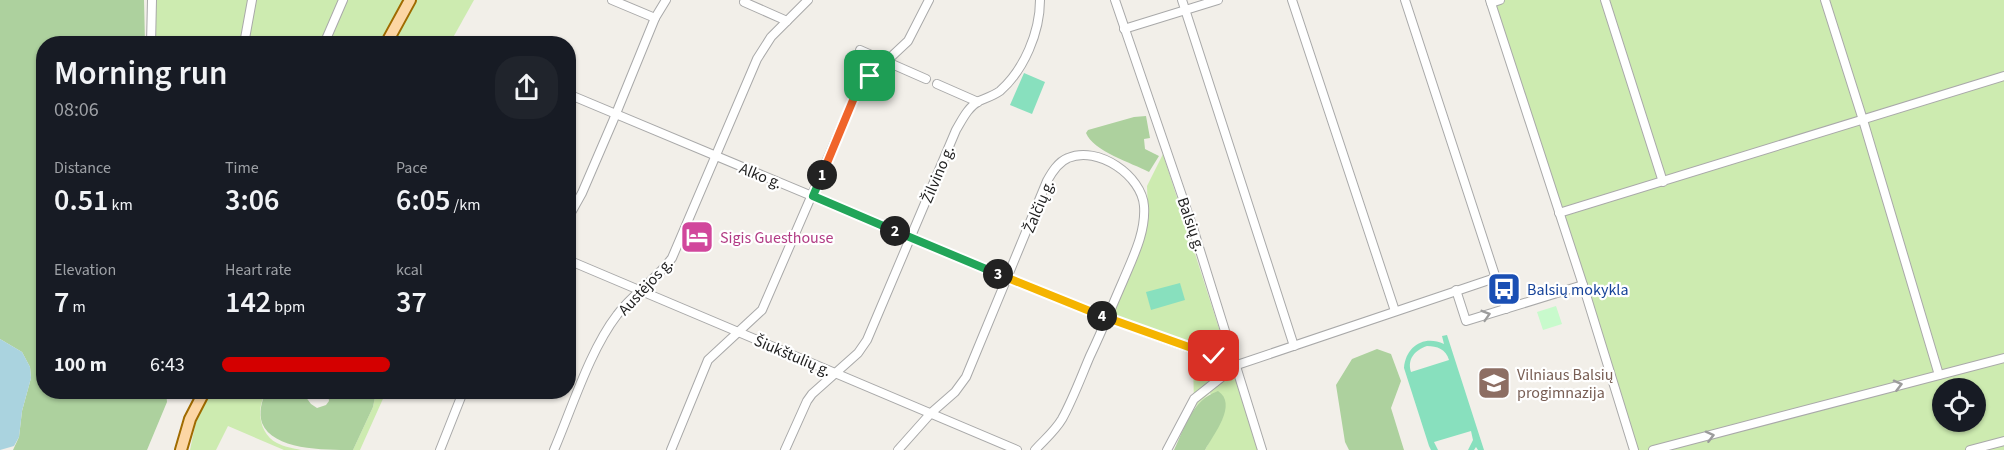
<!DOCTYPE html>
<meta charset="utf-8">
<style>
:root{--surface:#171b24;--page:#20242c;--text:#f1f3f6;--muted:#9ea1a6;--accent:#d40000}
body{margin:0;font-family:"Source Sans 3",sans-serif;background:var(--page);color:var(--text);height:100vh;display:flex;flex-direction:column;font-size:22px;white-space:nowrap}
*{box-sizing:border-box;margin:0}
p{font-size:20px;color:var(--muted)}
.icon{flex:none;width:33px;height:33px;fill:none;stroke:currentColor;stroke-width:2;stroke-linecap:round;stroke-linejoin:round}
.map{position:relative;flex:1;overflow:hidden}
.sheet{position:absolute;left:36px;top:36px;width:540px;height:363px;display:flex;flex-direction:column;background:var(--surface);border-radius:24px;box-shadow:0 2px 4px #0004}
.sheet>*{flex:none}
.controls{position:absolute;left:1932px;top:378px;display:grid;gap:12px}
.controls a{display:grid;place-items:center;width:54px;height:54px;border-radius:50%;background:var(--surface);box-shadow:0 2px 4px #0004;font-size:30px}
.pin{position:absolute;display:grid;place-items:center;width:51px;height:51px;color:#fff;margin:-26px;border-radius:12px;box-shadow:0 3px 9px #0006}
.km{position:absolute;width:30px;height:30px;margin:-15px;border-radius:50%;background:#222;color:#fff;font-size:16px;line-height:30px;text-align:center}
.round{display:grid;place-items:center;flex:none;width:63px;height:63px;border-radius:24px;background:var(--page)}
.headline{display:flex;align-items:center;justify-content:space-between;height:102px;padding:0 18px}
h1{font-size:33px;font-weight:600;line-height:45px}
.figures{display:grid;grid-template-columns:repeat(3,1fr);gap:9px;height:102px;padding:6px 18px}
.figures div{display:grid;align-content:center}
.figures b{font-size:30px;font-weight:600}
.figures small{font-size:16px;font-weight:400}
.figures p{font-size:16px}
ul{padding:0 18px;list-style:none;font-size:20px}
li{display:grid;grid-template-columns:96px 72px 1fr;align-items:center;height:45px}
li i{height:15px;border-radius:8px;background:var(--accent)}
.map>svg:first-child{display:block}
</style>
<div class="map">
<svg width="2004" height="450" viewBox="0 0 2004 450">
<rect width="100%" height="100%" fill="#f2efe9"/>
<g fill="#cdebb0" fill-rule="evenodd">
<polygon points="156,0 405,0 382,43 156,44"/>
<polygon points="415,0 474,0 450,43 392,44"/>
<path d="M1493,0H2004V450H1637ZM1942,388H1976V422H1942Z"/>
<polygon points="1163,154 1258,450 1205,450 1223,417 1210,393 1194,408 1193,355 1110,321 1146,233 1148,213 1147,186"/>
<path d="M209,392H267C255,407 259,434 277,443C284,447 293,448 301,450H284L228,426L216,450H190L196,421Z"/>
<polygon points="376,392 386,392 360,450 353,450 373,407"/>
</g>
<g fill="#add19e">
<polygon points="0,0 144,0 145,43 44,44 44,392 166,392 167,402 147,450 13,450 19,437 22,411 31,378 30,367 22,352 0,339"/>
<path d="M1146,116L1150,138L1144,139L1145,149L1159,156L1149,172C1132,163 1093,151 1086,133L1088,130L1134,117Z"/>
<polygon points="1377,349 1391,354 1401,381 1391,408 1404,450 1349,450 1345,442 1336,385 1352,359"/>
<path d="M1218,391C1238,404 1214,434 1205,450H1174C1185,427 1192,400 1218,391Z"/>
<path d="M267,392H302L311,404L317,408L326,405L329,401L328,392H376L373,407L353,450C323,450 273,450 262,423C259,413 261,400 267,392Z"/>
</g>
<polygon fill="#c8facc" points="1556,306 1562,324 1543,330 1537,312"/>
<g fill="#88e0be" fill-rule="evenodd">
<polygon points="1024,73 1045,82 1032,114 1010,105"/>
<polygon points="1180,283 1185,300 1151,310 1146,292"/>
<path d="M1447,335L1484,450H1478L1476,447L1474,450H1468L1473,440L1471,431L1434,442L1438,450H1431L1429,446L1404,368C1406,346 1424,335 1444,344L1442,336ZM1427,346C1437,346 1446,349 1449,360L1411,372C1407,359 1415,350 1427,346Z"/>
</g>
<polygon fill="#aad3df" points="0,339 22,352 30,367 31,378 22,411 19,437 14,446 0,450"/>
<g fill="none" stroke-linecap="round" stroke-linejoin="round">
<defs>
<g id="minor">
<polyline points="612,0 655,18"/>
<polyline points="1115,0 1193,228 1262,450"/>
<polyline points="1182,0 1294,346"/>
<polyline points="1292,0 1395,311"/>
<polyline points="1405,0 1506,309"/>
<polyline points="1490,0 1583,285 1634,450"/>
<polyline points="1605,0 1663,182"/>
<polyline points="1825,0 1863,120 1939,375"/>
<polyline points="744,2 787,21"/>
<polyline points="1491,3 1500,0"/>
<polyline points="1124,29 1218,0"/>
<polyline points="151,44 152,0"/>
<polyline points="244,44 252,0"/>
<polyline points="324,44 343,0"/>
<polyline points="860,50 926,79"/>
<polyline points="937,84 978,102"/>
<polyline points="568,94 1008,278 1107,318 1222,360"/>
<polyline points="1559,213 2004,76"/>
<polyline points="568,218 582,193 613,121 655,18 666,0"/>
<polyline points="568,260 1017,450"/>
<polyline points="1456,290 1466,321 1583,285"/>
<polyline points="440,450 463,392"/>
<path d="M554,450C572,408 590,350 617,315C633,293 656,280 672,258L757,59L771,37L808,0"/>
<polyline points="671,450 708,360 762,310 856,93 861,85 908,41 929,0"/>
<path d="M785,450L807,401L812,394L858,353L867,340L956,130C962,120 968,107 979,101C986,98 993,96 1000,91C1024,70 1040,32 1040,0"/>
<path d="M898,450L931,413L955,392L966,377L1047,181C1052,172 1058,162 1068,158C1098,145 1142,176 1144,206C1146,232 1133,257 1123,281C1112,306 1102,331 1090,356C1081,377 1073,399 1062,419C1055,431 1044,440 1035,450"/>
<polyline points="1167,450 1194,399 1237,365 1495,278"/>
<polyline points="1653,450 2004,358"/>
<polyline points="1970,450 2004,441"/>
</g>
<g id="major">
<polyline points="386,44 410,0"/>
<polyline points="181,450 190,419 204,392"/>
</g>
</defs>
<use href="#minor" stroke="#a9a9a9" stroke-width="10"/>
<use href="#major" stroke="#a06b00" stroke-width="14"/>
<use href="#minor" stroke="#fff" stroke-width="8"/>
<use href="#major" stroke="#fcd6a4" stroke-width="10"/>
</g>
<defs><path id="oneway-chevron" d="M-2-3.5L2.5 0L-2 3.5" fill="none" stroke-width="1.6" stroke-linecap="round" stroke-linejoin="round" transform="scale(1.5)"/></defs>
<g stroke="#9c9c9c">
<use href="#oneway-chevron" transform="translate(1486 315) rotate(-17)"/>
<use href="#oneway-chevron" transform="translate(1898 385) rotate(-14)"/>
<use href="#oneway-chevron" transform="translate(1710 436) rotate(-14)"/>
</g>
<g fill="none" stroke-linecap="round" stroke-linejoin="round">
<defs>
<polyline id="split-1" points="822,175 856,93 870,76"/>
<polyline id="split-2" points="822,175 813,196 895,231"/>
<polyline id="split-3" points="895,231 998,274"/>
<polyline id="split-4" points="998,274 1102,316"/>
<polyline id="split-5" points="1102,316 1214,356"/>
</defs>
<use href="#split-1" stroke="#fff" stroke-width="12"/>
<use href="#split-2" stroke="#fff" stroke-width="12"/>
<use href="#split-3" stroke="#fff" stroke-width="12"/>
<use href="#split-4" stroke="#fff" stroke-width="12"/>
<use href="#split-5" stroke="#fff" stroke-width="12"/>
<use href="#split-1" stroke="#f0652b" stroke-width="8"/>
<use href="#split-2" stroke="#22a559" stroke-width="8"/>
<use href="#split-3" stroke="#22a559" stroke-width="8"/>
<use href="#split-4" stroke="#f5b400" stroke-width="8"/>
<use href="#split-5" stroke="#f5b400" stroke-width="8"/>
</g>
<defs>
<symbol id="hotel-square" viewBox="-11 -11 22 22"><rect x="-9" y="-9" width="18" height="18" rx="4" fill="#d1479c" stroke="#fff"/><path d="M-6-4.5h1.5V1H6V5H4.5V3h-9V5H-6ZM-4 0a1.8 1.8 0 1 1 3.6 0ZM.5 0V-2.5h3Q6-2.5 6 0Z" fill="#fff"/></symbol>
<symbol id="bus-square" viewBox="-11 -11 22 22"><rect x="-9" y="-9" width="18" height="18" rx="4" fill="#1a4fb4" stroke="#fff"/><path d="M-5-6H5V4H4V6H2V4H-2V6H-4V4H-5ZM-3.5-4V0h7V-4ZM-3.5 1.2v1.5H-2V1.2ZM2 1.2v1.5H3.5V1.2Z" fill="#fff"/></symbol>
<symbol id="school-square" viewBox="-11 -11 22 22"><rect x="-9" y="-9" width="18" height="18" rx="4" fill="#8d6e63" stroke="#fff"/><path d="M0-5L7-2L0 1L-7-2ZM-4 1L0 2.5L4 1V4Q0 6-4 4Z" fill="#fff"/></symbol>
</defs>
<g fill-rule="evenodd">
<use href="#hotel-square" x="678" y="218" width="38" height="38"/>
<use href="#bus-square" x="1485" y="270" width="38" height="38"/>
<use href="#school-square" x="1475" y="364" width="38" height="38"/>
</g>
<g text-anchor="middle" stroke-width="4.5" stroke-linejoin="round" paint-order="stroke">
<g font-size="16" fill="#222" stroke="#fff">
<text transform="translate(937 174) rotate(-67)" y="6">Žilvino g.</text>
<text transform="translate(761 175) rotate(22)" y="6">Alko g.</text>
<text transform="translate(1038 206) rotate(-67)" y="6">Žalčių g.</text>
<text transform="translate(1192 224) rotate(71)" y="6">Balsių g.</text>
<text transform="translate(645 286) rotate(-47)" y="6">Austėjos g.</text>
<text transform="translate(793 355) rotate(23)" y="6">Šiukštulių g.</text>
</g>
<g font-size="16" fill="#b23c85" stroke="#fff" text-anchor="start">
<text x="720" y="243">Sigis Guesthouse</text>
</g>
<g font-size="16" fill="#164399" stroke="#fff" text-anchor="start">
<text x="1527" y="295">Balsių mokykla</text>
</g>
<g font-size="16" fill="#785e54" stroke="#fff" text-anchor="start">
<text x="1517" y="380">Vilniaus Balsių<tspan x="1517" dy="18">progimnazija</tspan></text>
</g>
</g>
</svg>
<div class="controls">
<a><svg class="icon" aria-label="locate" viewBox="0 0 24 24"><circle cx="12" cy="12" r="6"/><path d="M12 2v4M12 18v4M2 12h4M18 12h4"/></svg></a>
</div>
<div class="pin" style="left:870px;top:76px;background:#1e9e55"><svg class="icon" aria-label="arrive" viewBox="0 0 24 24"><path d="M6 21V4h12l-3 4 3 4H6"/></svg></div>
<div class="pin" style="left:1214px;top:356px;background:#d93025"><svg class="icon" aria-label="check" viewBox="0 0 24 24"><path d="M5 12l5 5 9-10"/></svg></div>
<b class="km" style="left:822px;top:175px">1</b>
<b class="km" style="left:895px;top:231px">2</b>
<b class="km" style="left:998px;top:274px">3</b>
<b class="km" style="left:1102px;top:316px">4</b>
<section class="sheet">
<div class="headline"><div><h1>Morning run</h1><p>08:06</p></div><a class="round"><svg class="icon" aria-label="share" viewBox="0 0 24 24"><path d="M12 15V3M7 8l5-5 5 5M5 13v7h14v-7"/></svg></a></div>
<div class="figures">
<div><p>Distance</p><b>0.51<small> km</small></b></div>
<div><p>Time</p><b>3:06</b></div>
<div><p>Pace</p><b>6:05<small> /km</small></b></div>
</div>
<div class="figures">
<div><p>Elevation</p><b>7<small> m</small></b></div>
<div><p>Heart rate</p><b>142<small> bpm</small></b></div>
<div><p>kcal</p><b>37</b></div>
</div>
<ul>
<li><b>100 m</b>6:43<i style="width:50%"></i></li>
</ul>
</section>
</div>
